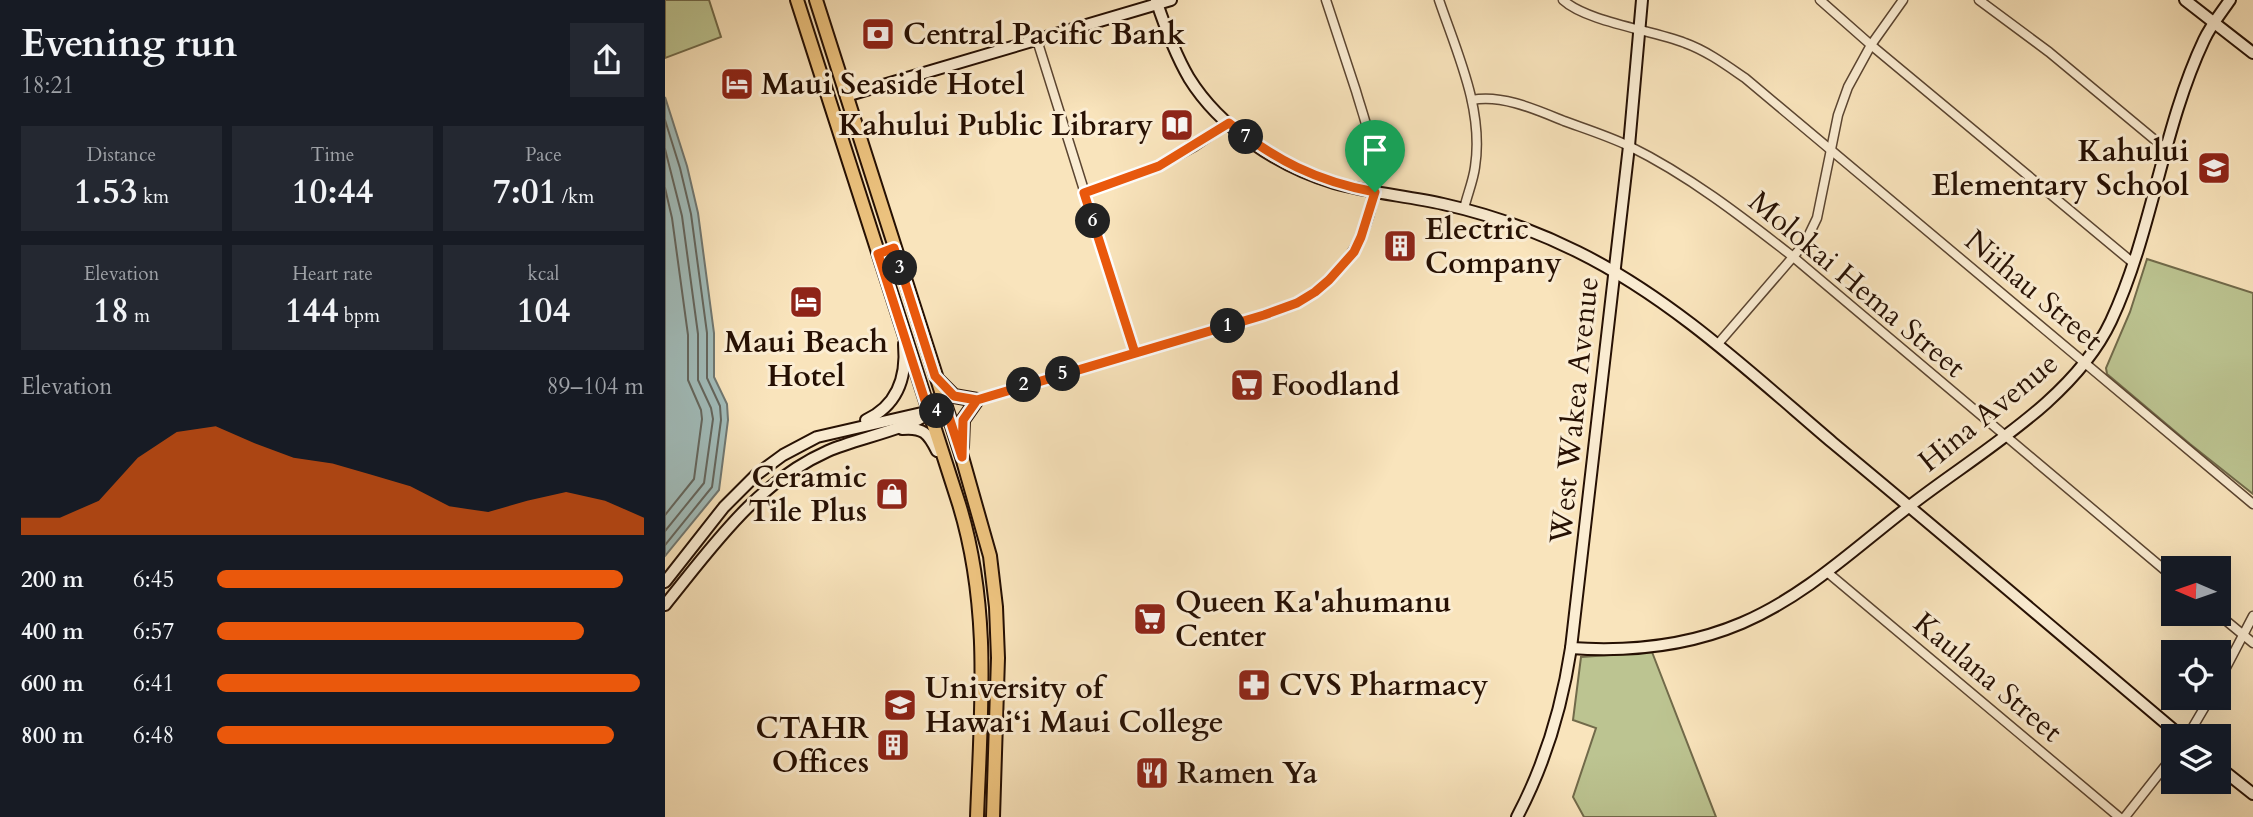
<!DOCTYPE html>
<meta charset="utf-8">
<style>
:root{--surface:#171b24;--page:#242831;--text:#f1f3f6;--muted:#9ea1a6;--accent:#ea580c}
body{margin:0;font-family:Cardo,serif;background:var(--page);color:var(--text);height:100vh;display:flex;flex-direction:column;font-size:26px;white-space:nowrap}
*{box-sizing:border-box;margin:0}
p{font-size:23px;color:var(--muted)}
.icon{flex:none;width:38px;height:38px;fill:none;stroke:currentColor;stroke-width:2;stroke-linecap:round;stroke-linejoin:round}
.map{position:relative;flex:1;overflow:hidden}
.sheet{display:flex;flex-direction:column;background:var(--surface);width:665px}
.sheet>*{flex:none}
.needle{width:46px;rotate:272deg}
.fabs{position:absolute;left:1496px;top:556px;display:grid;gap:14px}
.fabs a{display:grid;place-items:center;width:70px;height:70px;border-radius:0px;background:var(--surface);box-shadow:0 7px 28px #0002;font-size:35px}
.pin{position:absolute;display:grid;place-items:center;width:60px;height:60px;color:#fff;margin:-72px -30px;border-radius:50% 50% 50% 0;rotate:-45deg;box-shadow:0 0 7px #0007}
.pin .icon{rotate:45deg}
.km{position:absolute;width:35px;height:35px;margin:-18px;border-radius:50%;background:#222;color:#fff;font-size:19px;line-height:35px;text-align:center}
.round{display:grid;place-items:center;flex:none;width:74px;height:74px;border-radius:0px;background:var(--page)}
.overview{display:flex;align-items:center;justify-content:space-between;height:119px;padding:0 21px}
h1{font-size:38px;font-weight:600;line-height:52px}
.figures{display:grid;grid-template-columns:repeat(3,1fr);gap:10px;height:119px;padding:7px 21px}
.figures div{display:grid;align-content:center;border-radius:0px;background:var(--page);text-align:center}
.figures b{font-size:35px;font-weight:600}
.figures small{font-size:19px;font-weight:400}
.figures p{font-size:19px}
.chart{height:196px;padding:14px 21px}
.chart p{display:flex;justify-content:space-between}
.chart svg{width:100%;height:126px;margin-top:7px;fill:var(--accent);opacity:.7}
ul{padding:0 21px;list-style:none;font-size:23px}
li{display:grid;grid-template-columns:112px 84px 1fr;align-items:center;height:52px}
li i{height:18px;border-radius:9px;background:var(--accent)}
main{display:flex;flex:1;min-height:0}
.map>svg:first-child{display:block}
</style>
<main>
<section class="sheet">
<div class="overview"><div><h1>Evening run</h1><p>18:21</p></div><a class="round"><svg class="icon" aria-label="share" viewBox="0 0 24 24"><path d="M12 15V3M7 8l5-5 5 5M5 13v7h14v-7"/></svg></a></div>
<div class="figures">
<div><p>Distance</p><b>1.53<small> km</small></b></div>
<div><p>Time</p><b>10:44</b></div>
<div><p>Pace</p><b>7:01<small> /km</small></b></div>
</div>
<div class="figures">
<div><p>Elevation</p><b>18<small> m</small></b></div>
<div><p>Heart rate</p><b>144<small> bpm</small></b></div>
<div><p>kcal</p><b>104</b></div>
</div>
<div class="chart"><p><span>Elevation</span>89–104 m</p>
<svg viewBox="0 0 160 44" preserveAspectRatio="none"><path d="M0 44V38L10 38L20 32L30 17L40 8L50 6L60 12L70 17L80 19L90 23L100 27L110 34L120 36L130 32L140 29L150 32L160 38V44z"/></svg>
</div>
<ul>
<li><b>200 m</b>6:45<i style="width:95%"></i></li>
<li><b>400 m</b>6:57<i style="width:86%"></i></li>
<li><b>600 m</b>6:41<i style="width:99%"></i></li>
<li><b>800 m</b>6:48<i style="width:93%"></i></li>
</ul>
</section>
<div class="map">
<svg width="1588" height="817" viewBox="0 0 1588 817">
<rect width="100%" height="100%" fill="#f9e4bc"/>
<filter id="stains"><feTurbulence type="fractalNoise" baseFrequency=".00286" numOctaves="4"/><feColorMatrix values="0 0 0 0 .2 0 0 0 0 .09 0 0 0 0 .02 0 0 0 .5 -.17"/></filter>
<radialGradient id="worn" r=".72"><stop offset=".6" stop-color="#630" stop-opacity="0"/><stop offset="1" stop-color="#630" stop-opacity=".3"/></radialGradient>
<g fill="#bcc491" stroke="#716a4a" stroke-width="2">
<polygon points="0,0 44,0 56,37 0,58"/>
<polygon points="1482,259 1588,293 1588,494 1525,444 1442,374 1441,368 1465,312"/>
<polygon points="987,652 1051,817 919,817 908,797 931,728 908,720 916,657"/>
</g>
<polygon fill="#a1bcba" stroke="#707771" stroke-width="2" points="0,97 22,166 33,213 49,333 49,377 62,404 63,420 54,490 0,556"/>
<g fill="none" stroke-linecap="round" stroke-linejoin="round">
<g stroke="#64665e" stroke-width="2">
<polyline points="0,120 15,168 26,214 42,333 42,378 55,406 56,420 47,487 0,545"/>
<polyline points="0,149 17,216 33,334 33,380 46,408 48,419 39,483 0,531"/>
<polyline points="0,188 7,218 23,335 23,380 36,410 37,419 29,479 0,515"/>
</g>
<defs>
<g id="street">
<path d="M774,0C792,53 819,110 810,167C808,182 802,195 799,209"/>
<path d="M898,0C922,22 987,30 1020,43C1042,51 1061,65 1080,78L1588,504"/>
<polyline points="1155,0 1206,45 1467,262"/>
<polyline points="1314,0 1384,52 1502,150"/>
<polyline points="372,40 470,353"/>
<path d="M807,100C837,94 872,110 899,121C921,129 943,136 964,146C1023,175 1076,216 1127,256L1508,577"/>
<polyline points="419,193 494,166 529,147 564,123"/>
<polyline points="1052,345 1140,243 1152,218 1173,115 1183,87 1206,45 1238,0"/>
<path d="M312,400L621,308C677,281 715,228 709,164C707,139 698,115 691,91C681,61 671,30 661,0"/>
<polyline points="1162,572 1454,817"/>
<polyline points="1553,614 1588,643"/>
<polyline points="1554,681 1588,616"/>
<polyline points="1522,737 1545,698"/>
<polyline points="1460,817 1508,756"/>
</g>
<g id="secondary">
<path d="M491,0C500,27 510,54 524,78C555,128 614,167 669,183C705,193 742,196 778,204C823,214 871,231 913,252C1008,299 1088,375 1168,443C1285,540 1401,639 1517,737"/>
<polyline points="1520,0 1588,53"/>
<polyline points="181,96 506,0"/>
<path d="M201,420C233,405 242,377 239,344"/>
<path d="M237,429C258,427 263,433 272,451"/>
<polyline points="0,582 59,507 91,475 118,455 152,437 261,412"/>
<path d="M0,605C48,546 91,483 163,451C190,439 243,429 264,413"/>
<path d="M906,648C964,652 1023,646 1077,623C1142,595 1191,547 1246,505C1313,453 1409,400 1446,321C1488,231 1497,129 1539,40C1546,25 1556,13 1565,0"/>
<polyline points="1554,767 1588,794"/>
<path d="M852,817C880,764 897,707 906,648L964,146L977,0"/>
</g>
<g id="primary">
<path d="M132,0L294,504C326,608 316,710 312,817"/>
<polyline points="151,0 297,457 325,556 331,607 333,658 328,817"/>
<polyline points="274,381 289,396 312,400"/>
<polyline points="297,447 298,420 312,400"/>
</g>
</defs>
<use href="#street" stroke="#5b4531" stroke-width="11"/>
<use href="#secondary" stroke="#261003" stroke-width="14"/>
<use href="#primary" stroke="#261003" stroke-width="16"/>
<use href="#street" stroke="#fbedd3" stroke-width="8"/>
<use href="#secondary" stroke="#fbedd3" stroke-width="10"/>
<use href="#primary" stroke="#ecc27e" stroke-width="12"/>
</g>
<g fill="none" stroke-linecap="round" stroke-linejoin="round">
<defs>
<path id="route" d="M710,192L696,237L689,252L664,280L650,292L632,303L599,315L312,400L289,396L270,376L229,248L213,254L264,413L281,408L297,457L298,420L312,400L470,353L419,193L494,166L564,123C610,160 651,181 710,192"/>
</defs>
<use href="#route" stroke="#fff" stroke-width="14"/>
<use href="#route" stroke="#ea580c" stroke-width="9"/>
</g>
<defs>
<symbol id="bank-square" viewBox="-11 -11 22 22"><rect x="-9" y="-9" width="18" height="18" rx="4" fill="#8f2418" stroke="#fbedd3"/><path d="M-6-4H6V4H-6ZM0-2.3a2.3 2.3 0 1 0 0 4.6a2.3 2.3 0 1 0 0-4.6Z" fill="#fff"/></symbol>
<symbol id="hotel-square" viewBox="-11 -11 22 22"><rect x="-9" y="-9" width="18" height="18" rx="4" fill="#8f2418" stroke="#fbedd3"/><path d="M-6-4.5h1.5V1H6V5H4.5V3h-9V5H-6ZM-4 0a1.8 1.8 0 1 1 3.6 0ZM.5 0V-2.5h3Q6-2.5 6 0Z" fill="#fff"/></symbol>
<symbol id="library-square" viewBox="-11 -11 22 22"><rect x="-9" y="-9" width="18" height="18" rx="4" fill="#8f2418" stroke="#fbedd3"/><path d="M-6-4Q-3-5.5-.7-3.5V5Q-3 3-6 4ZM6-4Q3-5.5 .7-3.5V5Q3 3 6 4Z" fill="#fff"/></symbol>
<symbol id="school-square" viewBox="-11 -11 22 22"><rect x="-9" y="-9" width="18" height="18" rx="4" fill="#8f2418" stroke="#fbedd3"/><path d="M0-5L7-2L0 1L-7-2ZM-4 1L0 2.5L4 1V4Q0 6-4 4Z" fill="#fff"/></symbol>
<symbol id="building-square" viewBox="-11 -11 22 22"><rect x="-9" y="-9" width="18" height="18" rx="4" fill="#8f2418" stroke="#fbedd3"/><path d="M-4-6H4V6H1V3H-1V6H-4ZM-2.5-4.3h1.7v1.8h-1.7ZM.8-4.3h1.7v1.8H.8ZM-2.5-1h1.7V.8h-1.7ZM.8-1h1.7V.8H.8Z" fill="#fff"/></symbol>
<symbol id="supermarket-square" viewBox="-11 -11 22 22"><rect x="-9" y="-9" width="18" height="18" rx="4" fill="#8f2418" stroke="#fbedd3"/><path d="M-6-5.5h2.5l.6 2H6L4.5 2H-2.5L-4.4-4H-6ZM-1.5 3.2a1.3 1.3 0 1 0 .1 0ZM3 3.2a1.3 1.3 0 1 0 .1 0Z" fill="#fff"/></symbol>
<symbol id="shop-square" viewBox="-11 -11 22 22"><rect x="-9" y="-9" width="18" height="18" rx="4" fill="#8f2418" stroke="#fbedd3"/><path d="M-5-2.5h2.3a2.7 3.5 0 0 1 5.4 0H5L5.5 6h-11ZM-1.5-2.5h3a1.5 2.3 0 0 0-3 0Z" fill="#fff"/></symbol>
<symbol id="pharmacy-square" viewBox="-11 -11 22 22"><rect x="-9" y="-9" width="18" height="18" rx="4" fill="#8f2418" stroke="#fbedd3"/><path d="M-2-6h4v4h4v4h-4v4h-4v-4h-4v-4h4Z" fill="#fff"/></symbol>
<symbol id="university-square" viewBox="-11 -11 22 22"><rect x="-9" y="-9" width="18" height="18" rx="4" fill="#8f2418" stroke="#fbedd3"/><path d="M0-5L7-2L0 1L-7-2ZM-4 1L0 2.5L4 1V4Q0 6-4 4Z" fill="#fff"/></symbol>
<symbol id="restaurant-square" viewBox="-11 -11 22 22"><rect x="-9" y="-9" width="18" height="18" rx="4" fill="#8f2418" stroke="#fbedd3"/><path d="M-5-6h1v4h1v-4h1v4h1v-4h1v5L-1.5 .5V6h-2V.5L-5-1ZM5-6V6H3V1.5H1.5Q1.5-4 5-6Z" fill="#fff"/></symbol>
</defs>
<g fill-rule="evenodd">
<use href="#bank-square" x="194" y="15" width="38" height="38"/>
<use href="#hotel-square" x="53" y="65" width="38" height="38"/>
<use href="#library-square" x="493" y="106" width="38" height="38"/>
<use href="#school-square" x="1530" y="149" width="38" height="38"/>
<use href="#building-square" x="716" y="227" width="38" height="38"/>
<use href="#hotel-square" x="122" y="283" width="38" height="38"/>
<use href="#supermarket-square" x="563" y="366" width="38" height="38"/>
<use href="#shop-square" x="208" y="475" width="38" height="38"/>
<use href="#supermarket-square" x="466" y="600" width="38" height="38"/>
<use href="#pharmacy-square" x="570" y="666" width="38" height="38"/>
<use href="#university-square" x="216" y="686" width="38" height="38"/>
<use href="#building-square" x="209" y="726" width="38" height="38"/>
<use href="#restaurant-square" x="468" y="754" width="38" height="38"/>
</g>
<g text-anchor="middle" stroke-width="6" stroke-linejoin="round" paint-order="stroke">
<g font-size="30" font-weight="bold" fill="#261003" stroke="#fbedd3" text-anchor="start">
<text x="238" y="44">Central Pacific Bank</text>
<text x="96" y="94">Maui Seaside Hotel</text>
<text x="488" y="135" text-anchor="end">Kahului Public Library</text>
<text x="1524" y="161" text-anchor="end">Kahului<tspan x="1524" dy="34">Elementary School</tspan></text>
<text x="760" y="239">Electric<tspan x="760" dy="34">Company</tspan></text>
<text x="141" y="352" text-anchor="middle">Maui Beach<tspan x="141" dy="34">Hotel</tspan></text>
<text x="606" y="395">Foodland</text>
<text x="202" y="487" text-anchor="end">Ceramic<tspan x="202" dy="34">Tile Plus</tspan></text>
<text x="510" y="612">Queen Ka'ahumanu<tspan x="510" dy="34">Center</tspan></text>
<text x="614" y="695">CVS Pharmacy</text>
<text x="260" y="698">University of<tspan x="260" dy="34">Hawai‘i Maui College</tspan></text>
<text x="204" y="738" text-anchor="end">CTAHR<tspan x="204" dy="34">Offices</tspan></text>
<text x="512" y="783">Ramen Ya</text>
</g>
<g font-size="30" fill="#261003" stroke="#fbedd3">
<text transform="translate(1192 284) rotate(40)" y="10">Molokai Hema Street</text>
<text transform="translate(1369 290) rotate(40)" y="10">Niihau Street</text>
<text transform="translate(909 410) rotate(-84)" y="10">West Wakea Avenue</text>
<text transform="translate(1323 412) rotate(-39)" y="10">Hina Avenue</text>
<text transform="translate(1323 677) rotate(40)" y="10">Kaulana Street</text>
</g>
</g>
<rect width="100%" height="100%" filter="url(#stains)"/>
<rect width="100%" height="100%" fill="url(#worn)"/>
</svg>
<div class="fabs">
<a><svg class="needle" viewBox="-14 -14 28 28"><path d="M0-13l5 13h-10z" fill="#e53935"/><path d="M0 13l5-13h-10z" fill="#9ea1a6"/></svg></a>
<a><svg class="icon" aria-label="locate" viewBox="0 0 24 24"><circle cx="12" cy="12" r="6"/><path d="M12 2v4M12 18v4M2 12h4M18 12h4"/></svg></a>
<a><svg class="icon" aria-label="layers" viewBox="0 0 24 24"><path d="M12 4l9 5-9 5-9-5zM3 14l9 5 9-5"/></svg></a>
</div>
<div class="pin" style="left:710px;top:192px;background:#1e9e55"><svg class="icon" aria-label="arrive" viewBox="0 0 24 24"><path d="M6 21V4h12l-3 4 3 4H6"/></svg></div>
<b class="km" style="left:563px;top:326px">1</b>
<b class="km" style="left:359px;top:385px">2</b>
<b class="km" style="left:235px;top:268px">3</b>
<b class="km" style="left:272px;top:411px">4</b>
<b class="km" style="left:398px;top:374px">5</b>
<b class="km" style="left:428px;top:221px">6</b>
<b class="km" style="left:581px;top:137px">7</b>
</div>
</main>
